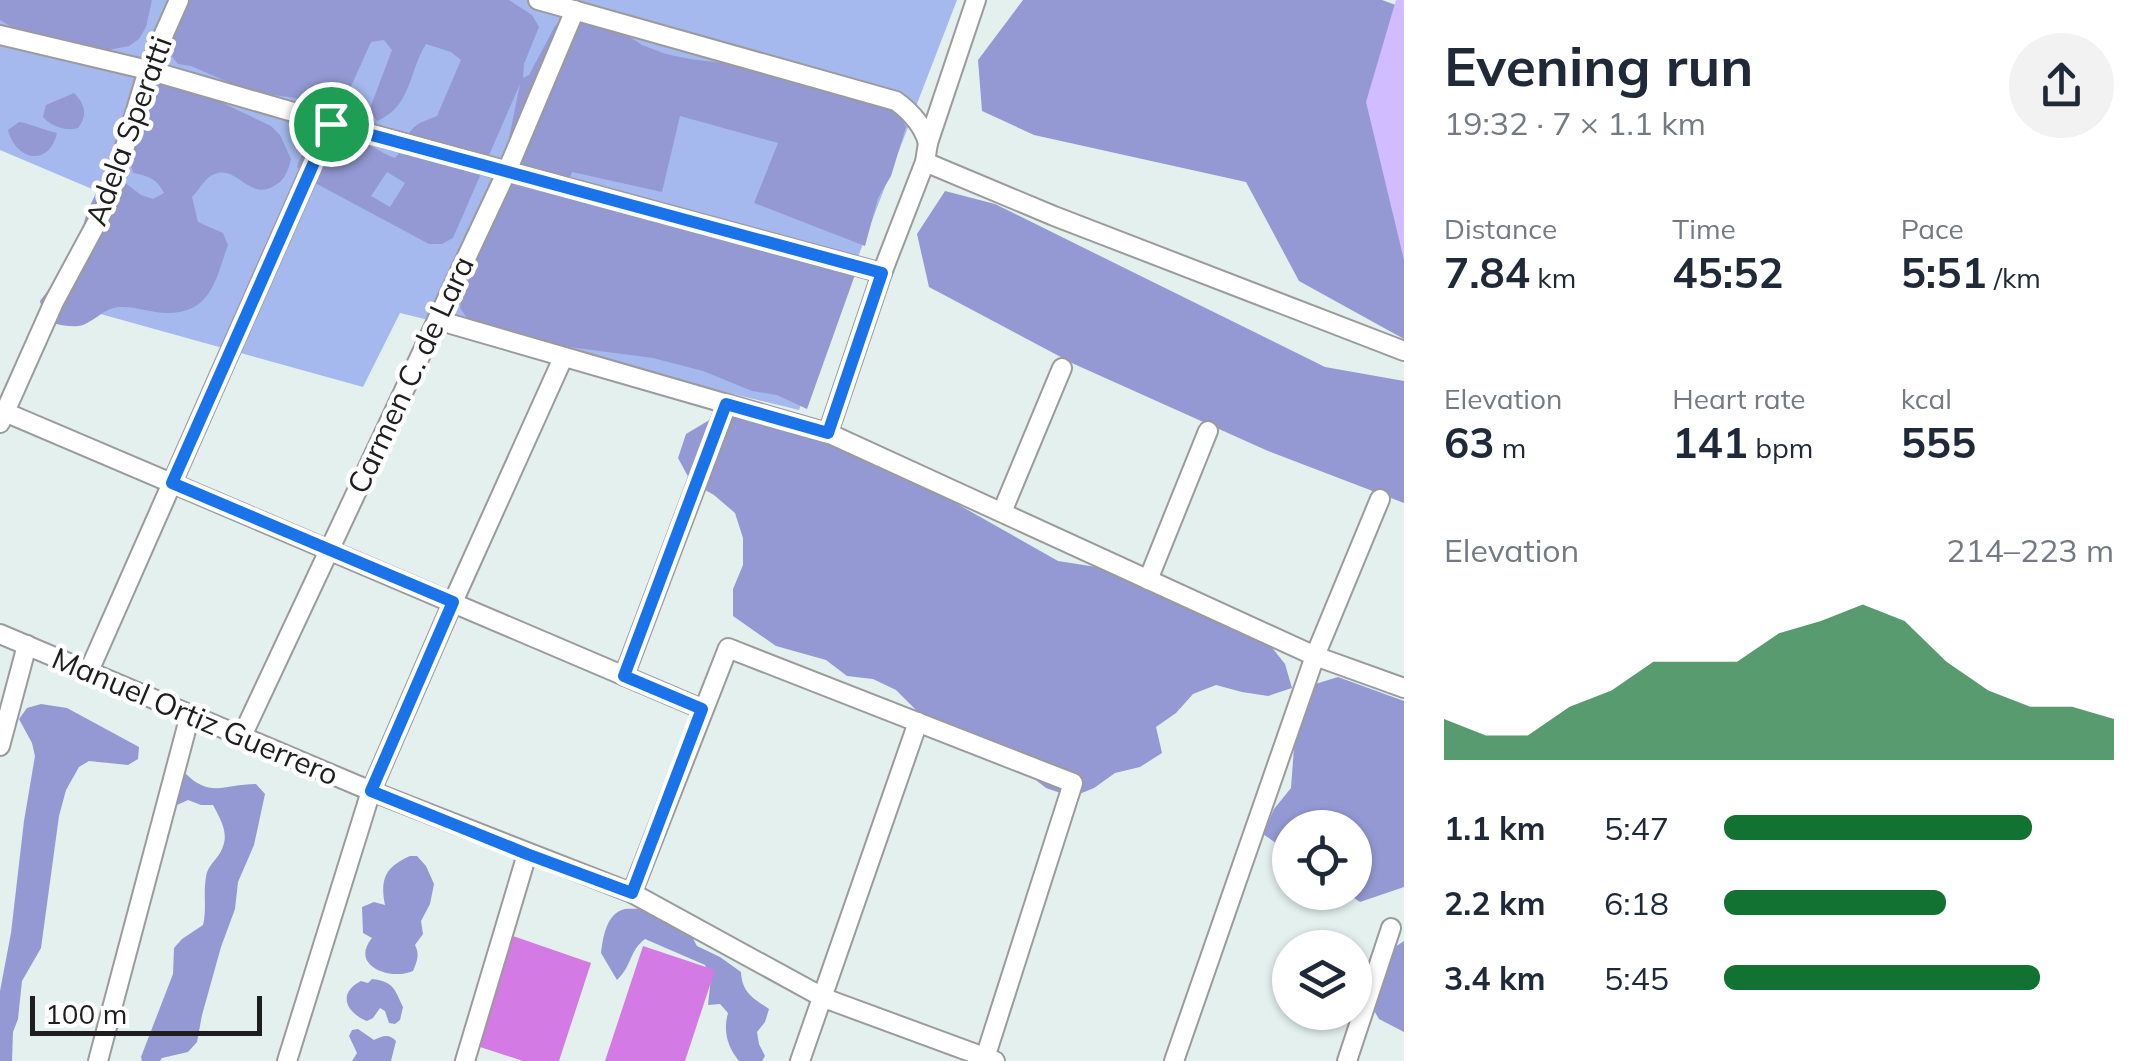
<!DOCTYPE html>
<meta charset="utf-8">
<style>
:root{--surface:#fff;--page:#f2f2f3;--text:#1f2937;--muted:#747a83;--accent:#117232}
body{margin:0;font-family:Mulish,sans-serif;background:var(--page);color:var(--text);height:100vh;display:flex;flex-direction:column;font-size:38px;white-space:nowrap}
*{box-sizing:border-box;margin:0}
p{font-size:32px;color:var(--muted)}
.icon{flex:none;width:55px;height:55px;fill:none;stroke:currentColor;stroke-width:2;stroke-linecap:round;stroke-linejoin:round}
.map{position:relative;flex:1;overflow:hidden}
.side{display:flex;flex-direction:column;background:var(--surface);width:750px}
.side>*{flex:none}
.tools{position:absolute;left:1272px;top:810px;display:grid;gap:20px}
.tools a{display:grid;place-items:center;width:100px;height:100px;border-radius:50%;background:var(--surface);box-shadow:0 2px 8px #0004;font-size:50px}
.scale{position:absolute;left:30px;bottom:25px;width:232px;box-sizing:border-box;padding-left:10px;border:5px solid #1e1e1e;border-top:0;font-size:28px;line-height:35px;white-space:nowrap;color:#1e1e1e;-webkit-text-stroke:8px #fff;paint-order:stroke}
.pin{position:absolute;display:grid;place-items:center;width:85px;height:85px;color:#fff;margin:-42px;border:5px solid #fff;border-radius:50%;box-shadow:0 2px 10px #0007}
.round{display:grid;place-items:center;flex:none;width:105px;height:105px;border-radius:52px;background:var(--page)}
.head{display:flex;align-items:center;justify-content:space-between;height:170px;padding:0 40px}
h1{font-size:55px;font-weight:700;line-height:75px}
.figures{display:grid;grid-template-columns:repeat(3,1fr);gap:15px;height:170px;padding:10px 40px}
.figures div{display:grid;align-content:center}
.figures b{font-size:42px;font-weight:700}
.figures small{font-size:28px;font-weight:400}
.figures p{font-size:28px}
.chart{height:280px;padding:20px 40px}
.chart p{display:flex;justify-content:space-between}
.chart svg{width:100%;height:180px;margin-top:10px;fill:var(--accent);opacity:.7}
ul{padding:0 40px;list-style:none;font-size:32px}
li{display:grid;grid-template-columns:160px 120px 1fr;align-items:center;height:75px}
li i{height:25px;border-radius:12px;background:var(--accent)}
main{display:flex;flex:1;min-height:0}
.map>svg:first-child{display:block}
</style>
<main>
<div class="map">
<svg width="1404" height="1061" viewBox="0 0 1404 1061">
<rect width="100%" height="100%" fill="#e3f0ee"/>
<polygon fill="#a5b9ee" points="0,0 957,0 799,410 400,313 363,387 61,303 111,197 0,150"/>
<g fill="#9499d3" fill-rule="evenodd">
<polygon points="0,0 152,0 146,27 139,39 129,46 103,51 27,36 0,20"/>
<path d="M181,0H509L532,15L539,27L524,64L523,78L529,75L555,26L574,7L619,30L642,45L666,54L690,59L821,75L894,104L906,127L891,176L878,198L865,246L754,203L778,143L680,116L662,192L572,172L566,190L856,272L807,409L777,395L752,391L703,371L653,358L501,338L475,330L460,308L464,283L495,207L520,84L453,238L442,244H429L304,177L297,167C304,140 331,130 357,139C370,144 381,153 395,158C405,148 405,136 413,128C419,122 430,119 437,116L461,60L451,52L426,44C408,73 412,106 377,121L369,111L392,50L384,40L371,42L340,111L303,99L251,92L191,66L178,64L170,54L168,42ZM387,172L405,183L390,207L371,196Z"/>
<polygon points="1023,0 1382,0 1404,8 1404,339 1299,281 1246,182 1034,135 982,111 978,60"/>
<path d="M146,78L158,80L170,86L210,97L271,126L280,135L291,159C288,171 285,180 274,186C249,201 237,165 215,174C205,177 200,189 192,197L198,222L223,233L228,245C215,281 211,314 165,313C149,312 134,306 118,307C103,309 96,320 83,325C74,328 61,325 51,323L43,313L40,301L56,280L68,257L77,248L87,212L98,189L107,180L120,179L141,195L153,199L164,193C157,179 149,176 133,173L127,149Z"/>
<path d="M74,93C85,104 88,115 78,128C66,132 51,126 43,117L46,105Z"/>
<path d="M19,122C25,122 47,131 57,133C48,169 15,159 8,130Z"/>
<polygon points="945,191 995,204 1325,367 1404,381 1404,503 1268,451 1074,364 929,287 917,234"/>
<polygon points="759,403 899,471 1058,561 1135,573 1270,645 1285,664 1292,688 1268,696 1242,692 1216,685 1193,694 1176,713 1156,727 1162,753 1140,767 1115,773 1094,788 1072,797 1046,788 1004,755 934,728 896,690 873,679 847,676 826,660 776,646 733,616 733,589 743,565 743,538 735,513 714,495 691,482 678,458 686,434 731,407"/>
<polygon points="1338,677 1404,701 1404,887 1360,902 1347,893 1355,892 1355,828 1290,828 1290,853 1263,834 1274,809 1291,788 1295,734 1312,685"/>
<polygon points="41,704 67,708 139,747 138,759 128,765 89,761 79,767 66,790 59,816 41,948 22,981 18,1019 13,1032 12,1061 0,1061 0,991 11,933 24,821 35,756 32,743 19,719 27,708"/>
<path d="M179,738L189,746L184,772C210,799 224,784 256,784L265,794L254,845L238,882L235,909L221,947L202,1015L197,1042L188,1052L162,1058L160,1061H142L141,1057L173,974L174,948L182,939L203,925C207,909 203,893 206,877C207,868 213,863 218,856C231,837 223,824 213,805H201L188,800L177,805L165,799C163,777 166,756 179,738Z"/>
<path d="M410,856H417L426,866L434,884L430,904L421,921L423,934L415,945C420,955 417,961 413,971C391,981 349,966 372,938L363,933L362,907L374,902L385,905C380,879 385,867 410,856Z"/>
<path d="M652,908L684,922L697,946L720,957L741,972C742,993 753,998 769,1009L765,1022L757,1032L759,1044L765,1056L762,1061H739C727,1047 723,1030 728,1013L720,1004L708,1005L711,978L705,965L645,939C629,951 632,966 617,980L601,953C603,938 606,913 625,909C634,908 643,910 652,908Z"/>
<polygon points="1404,941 1404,1032 1379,1019 1365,996 1389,951"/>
<path d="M372,979C394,982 394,988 403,1007L400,1020L395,1024L389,1023L385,1011L380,1008L373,1018L367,1021C346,1013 337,993 361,981L368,983Z"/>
<path d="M358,1029L374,1040C382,1036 389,1033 396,1041L391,1061H352L357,1053L349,1036L352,1030Z"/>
</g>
<polygon fill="#d0bcfe" points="1396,0 1404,0 1404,260 1366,102"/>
<g fill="#d37ae5">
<polygon points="513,936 591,963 559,1061 523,1061 477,1046"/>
<polygon points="643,946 715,970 685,1061 605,1061"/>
</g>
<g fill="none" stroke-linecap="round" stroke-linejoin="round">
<defs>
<g id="minor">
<path d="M538,0L896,101C911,112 923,125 928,143"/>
<polyline points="0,35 148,70 331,123 882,273"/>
<polyline points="925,162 1054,216 1404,351"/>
<polyline points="437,320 828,433 1315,656 1404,688"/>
<polyline points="0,410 702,709"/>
<polyline points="0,423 54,302 109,200 148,70 179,0"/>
<polyline points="828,433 882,273 925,162 928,143 976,0"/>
<polyline points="1002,512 1062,368"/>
<polyline points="1148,580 1208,431"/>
<polyline points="0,634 371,791 632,893 824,998 995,1061"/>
<polyline points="89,671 331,123"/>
<polyline points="624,676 727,404"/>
<polyline points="242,736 507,171 575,10"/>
<polyline points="0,746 27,645"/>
<polyline points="632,893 728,648 1073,783 984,1061"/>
<polyline points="98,1061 190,715"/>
<polyline points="287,1061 371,791 453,602 563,358"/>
<polyline points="465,1061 527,854"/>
<polyline points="800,1061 918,722"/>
<polyline points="1174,1061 1315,656 1380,499"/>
<polyline points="1347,1061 1391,928"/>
</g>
</defs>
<use href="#minor" stroke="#9b9b9b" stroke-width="22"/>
<use href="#minor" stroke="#fff" stroke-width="18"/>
</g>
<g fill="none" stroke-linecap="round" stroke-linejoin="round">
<defs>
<polygon id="route" points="331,124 882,273 828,433 726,404 624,676 702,709 632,893 527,854 371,791 453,602 172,483"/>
</defs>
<use href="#route" stroke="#fff" stroke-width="20"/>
<use href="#route" stroke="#1a73e8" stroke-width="12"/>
</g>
<g text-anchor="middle" stroke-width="9" stroke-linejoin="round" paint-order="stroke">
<g font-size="30" fill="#1e1e1e" stroke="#fff">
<text transform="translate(129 131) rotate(-70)" y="10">Adela Speratti</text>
<text transform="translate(411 375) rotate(-65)" y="10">Carmen C. de Lara</text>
<text transform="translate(195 717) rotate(23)" y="10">Manuel Ortiz Guerrero</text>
</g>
</g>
</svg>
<div class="tools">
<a><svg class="icon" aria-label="locate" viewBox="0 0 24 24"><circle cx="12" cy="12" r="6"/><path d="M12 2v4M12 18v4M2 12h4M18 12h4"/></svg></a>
<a><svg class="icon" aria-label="layers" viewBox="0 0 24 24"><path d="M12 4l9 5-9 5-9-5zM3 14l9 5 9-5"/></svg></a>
</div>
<div class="scale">100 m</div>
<div class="pin" style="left:331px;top:124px;background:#1e9e55"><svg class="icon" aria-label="arrive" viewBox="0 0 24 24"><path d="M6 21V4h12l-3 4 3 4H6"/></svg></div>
</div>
<section class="side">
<div class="head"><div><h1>Evening run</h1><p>19:32 · 7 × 1.1 km</p></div><a class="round"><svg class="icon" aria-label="share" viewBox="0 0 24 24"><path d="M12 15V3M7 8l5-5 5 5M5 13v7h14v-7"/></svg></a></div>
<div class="figures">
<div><p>Distance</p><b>7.84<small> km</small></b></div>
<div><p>Time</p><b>45:52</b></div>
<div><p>Pace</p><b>5:51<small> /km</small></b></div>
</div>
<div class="figures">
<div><p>Elevation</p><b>63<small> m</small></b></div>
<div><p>Heart rate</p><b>141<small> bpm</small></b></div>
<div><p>kcal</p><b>555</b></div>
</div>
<div class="chart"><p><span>Elevation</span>214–223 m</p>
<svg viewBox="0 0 160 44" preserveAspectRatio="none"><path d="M0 44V34L10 38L20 38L30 31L40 27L50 20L60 20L70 20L80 13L90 10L100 6L110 10L120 20L130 27L140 31L150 31L160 34V44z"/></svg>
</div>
<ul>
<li><b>1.1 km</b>5:47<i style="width:79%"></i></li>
<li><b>2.2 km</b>6:18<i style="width:57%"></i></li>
<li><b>3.4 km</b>5:45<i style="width:81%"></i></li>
</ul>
</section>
</main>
